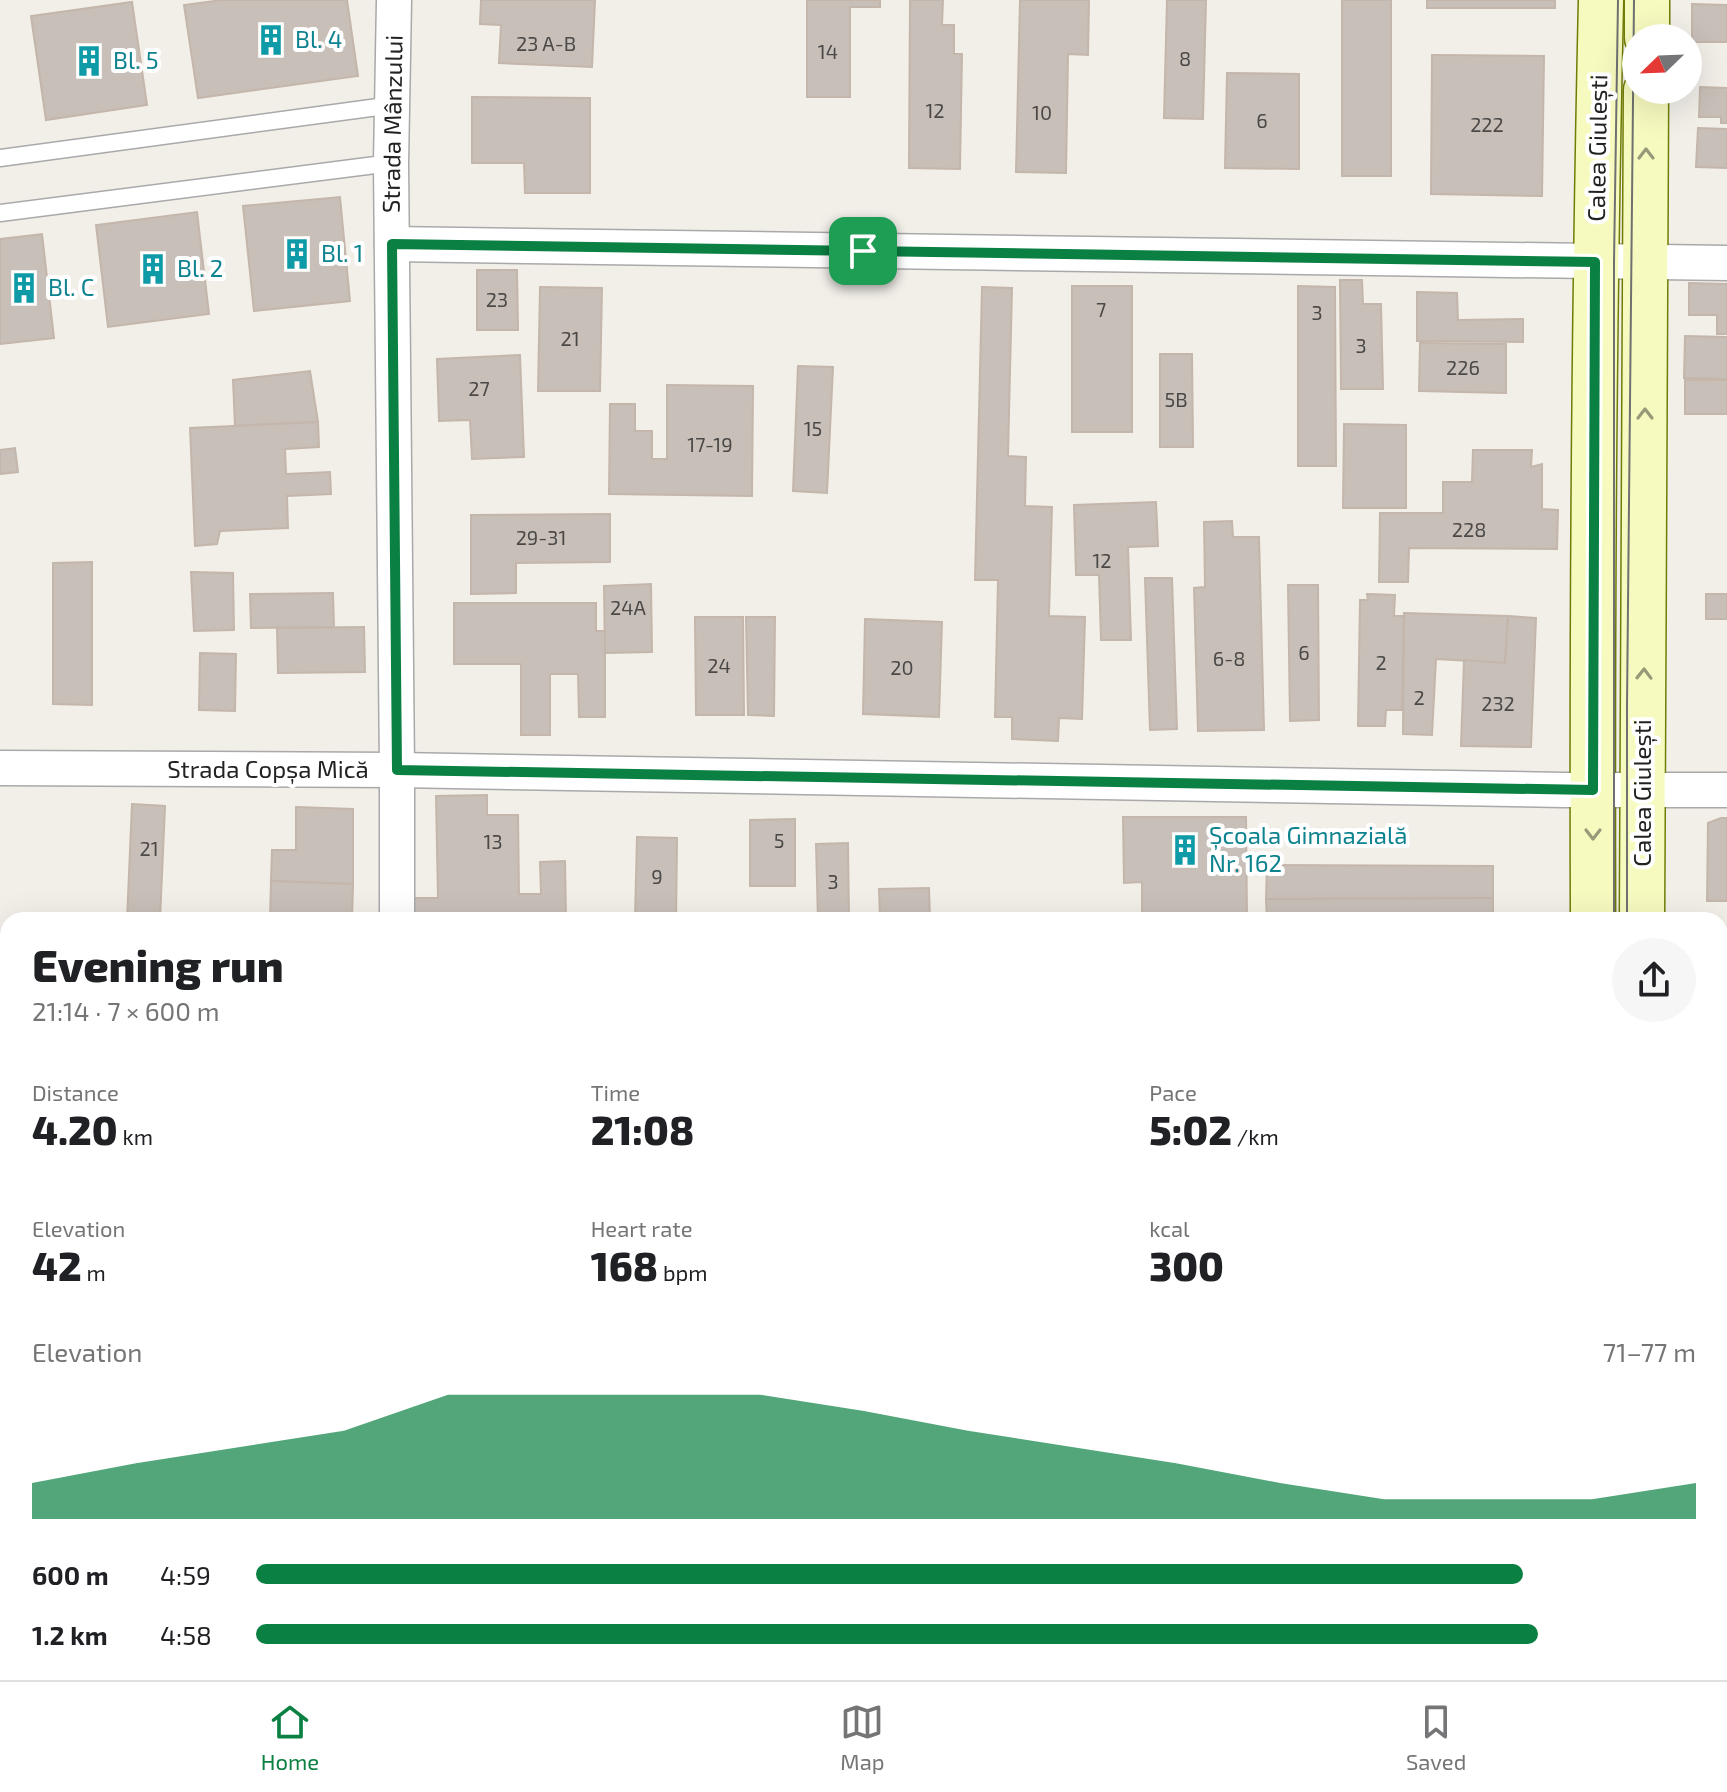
<!DOCTYPE html>
<meta charset="utf-8">
<style>
:root{--surface:#fff;--page:#f6f6f6;--text:#202124;--muted:#757577;--line:#e0e0e0;--accent:#0b8043}
body{margin:0;font-family:"Exo 2",sans-serif;background:var(--page);color:var(--text);height:100vh;display:flex;flex-direction:column;font-size:30px;white-space:nowrap}
*{box-sizing:border-box;margin:0}
p{font-size:26px;color:var(--muted)}
.icon{flex:none;width:44px;height:44px;fill:none;stroke:currentColor;stroke-width:2;stroke-linecap:round;stroke-linejoin:round}
.map{position:relative;flex:1;overflow:hidden}
.panel{position:absolute;left:0px;top:912px;width:1728px;height:768px;display:flex;flex-direction:column;background:var(--surface);border-radius:24px 24px 0 0;box-shadow:0 8px 32px #0002}
.panel>*{flex:none}
.needle{width:52px;rotate:247deg}
.tools{position:absolute;left:1622px;top:24px;display:grid;gap:16px}
.tools a{display:grid;place-items:center;width:80px;height:80px;border-radius:50%;background:var(--surface);box-shadow:0 8px 32px #0002;font-size:40px}
.pin{position:absolute;display:grid;place-items:center;width:68px;height:68px;color:#fff;margin:-34px;border-radius:16px;box-shadow:0 4px 12px #0006}
.round{display:grid;place-items:center;flex:none;width:84px;height:84px;border-radius:42px;background:var(--page)}
.head{display:flex;align-items:center;justify-content:space-between;height:136px;padding:0 32px}
h1{font-size:44px;font-weight:800;line-height:60px}
.figures{display:grid;grid-template-columns:repeat(3,1fr);gap:12px;height:136px;padding:8px 32px}
.figures div{display:grid;align-content:center}
.figures b{font-size:40px;font-weight:800}
.figures small{font-size:22px;font-weight:400}
.figures p{font-size:22px}
.chart{height:224px;padding:16px 32px}
.chart p{display:flex;justify-content:space-between}
.chart svg{width:100%;height:144px;margin-top:8px;fill:var(--accent);opacity:.7}
ul{padding:0 32px;list-style:none;font-size:26px}
li{display:grid;grid-template-columns:128px 96px 1fr;align-items:center;height:60px}
li i{height:20px;border-radius:10px;background:var(--accent)}
.tabs{display:flex;justify-content:space-around;align-items:center;height:112px;border-top:2px solid var(--line);background:var(--surface);font-size:22px;color:var(--muted)}
.tabs a{display:grid;justify-items:center;gap:4px}
.tabs .active{color:var(--accent)}
.map>svg:first-child{display:block}
</style>
<div class="map">
<svg width="1727" height="1680" viewBox="0 0 1727 1680">
<rect width="100%" height="100%" fill="#f2efe9"/>
<rect fill="#aad3df" x="974" y="1672" width="552" height="8"/>
<g fill="#c7bfb8" stroke="#c4b6ab" stroke-width="2">
<polygon points="222,0 347,0 358,76 198,98 184,5"/>
<polygon points="481,0 595,0 592,67 499,63 501,25 480,24"/>
<polygon points="807,0 880,0 880,7 850,7 850,97 807,97"/>
<polygon points="910,0 943,0 942,25 954,25 954,54 962,54 960,169 909,168"/>
<polygon points="1020,0 1089,0 1088,55 1068,54 1066,173 1016,172"/>
<polygon points="1167,0 1206,0 1203,119 1164,118"/>
<rect x="1342" y="0" width="49" height="176"/>
<rect x="1427" y="0" width="128" height="8"/>
<polygon points="132,2 147,105 46,120 31,16"/>
<polygon points="1692,4 1727,5 1727,42 1692,42"/>
<polygon points="1432,55 1544,56 1542,196 1431,194"/>
<polygon points="1227,73 1299,74 1299,169 1225,168"/>
<polygon points="1700,87 1727,88 1727,123 1721,123 1721,117 1699,117"/>
<polygon points="472,97 590,98 590,193 525,193 524,163 472,163"/>
<polygon points="1698,128 1727,129 1727,168 1696,167"/>
<polygon points="340,197 350,301 254,311 243,206"/>
<polygon points="197,212 209,314 108,327 96,225"/>
<polygon points="42,234 54,338 0,344 0,239"/>
<polygon points="477,270 517,270 518,330 477,330"/>
<polygon points="1340,280 1362,280 1363,304 1381,304 1383,389 1341,389"/>
<polygon points="1689,283 1727,284 1727,334 1717,334 1717,315 1689,315"/>
<rect x="1072" y="286" width="60" height="146"/>
<polygon points="1298,286 1335,287 1336,466 1298,466"/>
<polygon points="540,287 602,288 600,391 538,391"/>
<polygon points="982,287 1012,288 1008,456 1026,457 1025,506 1052,507 1049,616 1085,617 1082,719 1059,718 1058,741 1012,739 1012,717 995,717 998,580 975,580"/>
<polygon points="1417,292 1457,293 1458,320 1523,319 1523,342 1417,341"/>
<polygon points="1685,336 1727,337 1727,379 1684,378"/>
<polygon points="1420,343 1506,344 1506,393 1419,391"/>
<polygon points="1160,354 1192,354 1193,447 1160,447"/>
<polygon points="520,355 524,457 472,459 470,420 439,421 437,359"/>
<polygon points="798,366 833,367 827,493 793,491"/>
<polygon points="310,371 318,422 235,426 233,380"/>
<rect x="1685" y="380" width="42" height="34"/>
<polygon points="667,385 753,386 752,496 609,494 610,404 635,404 635,431 652,431 652,459 667,459"/>
<polygon points="318,422 319,447 285,449 286,474 330,472 331,494 287,496 288,528 220,531 217,544 195,546 190,428"/>
<polygon points="1344,424 1406,425 1406,508 1343,508"/>
<polygon points="15,448 18,472 0,474 0,450"/>
<polygon points="1473,450 1532,450 1531,467 1542,464 1542,509 1558,510 1557,549 1409,548 1408,582 1379,582 1380,513 1443,513 1443,482 1472,482"/>
<polygon points="1156,502 1158,546 1128,547 1131,640 1101,640 1099,575 1076,575 1074,505"/>
<polygon points="610,514 610,562 516,563 516,593 471,594 471,515"/>
<polygon points="1232,521 1233,537 1259,537 1264,730 1198,731 1194,588 1205,587 1204,522"/>
<polygon points="92,562 92,705 53,704 53,563"/>
<polygon points="191,572 233,573 234,630 194,631"/>
<polygon points="1145,578 1172,578 1177,729 1150,730"/>
<polygon points="651,584 652,652 605,653 604,586"/>
<polygon points="1288,585 1318,585 1319,720 1290,721"/>
<polygon points="333,593 334,627 251,628 250,594"/>
<polygon points="1367,594 1395,595 1394,616 1404,616 1402,710 1386,710 1385,726 1358,726 1360,600 1368,600"/>
<rect x="1706" y="594" width="21" height="25"/>
<polygon points="454,603 596,603 596,631 605,631 605,717 579,717 578,674 550,674 550,735 521,735 521,664 454,664"/>
<polygon points="1404,613 1508,616 1505,663 1436,659 1432,735 1403,734"/>
<polygon points="1508,616 1536,618 1531,747 1461,746 1464,660 1505,663"/>
<polygon points="695,617 743,617 744,715 696,715"/>
<polygon points="746,617 775,617 774,716 748,715"/>
<polygon points="865,619 942,622 939,717 863,714"/>
<polygon points="364,627 365,672 278,673 277,628"/>
<polygon points="200,653 236,654 235,711 199,710"/>
<polygon points="487,795 487,815 518,815 519,894 541,894 540,862 565,861 566,920 414,920 414,898 438,898 436,796"/>
<polygon points="132,804 165,806 160,920 127,920"/>
<polygon points="296,807 353,809 353,884 271,881 272,850 296,850"/>
<polygon points="1123,817 1246,817 1247,920 1142,920 1142,882 1124,883"/>
<polygon points="1721,818 1727,818 1727,901 1707,901 1708,823"/>
<polygon points="795,819 795,886 750,886 750,820"/>
<polygon points="637,837 677,838 676,920 635,920"/>
<polygon points="848,843 849,920 818,920 816,844"/>
<polygon points="1267,865 1493,866 1493,898 1266,899"/>
<polygon points="271,881 353,884 352,920 270,920"/>
<polygon points="929,888 930,920 880,920 879,889"/>
<polygon points="1493,898 1493,920 1267,920 1266,899"/>
<rect x="0" y="1023" width="8" height="122"/>
<rect x="1720" y="1059" width="7" height="85"/>
<polygon points="1725,1365 1727,1365 1727,1443 1720,1443 1720,1412 1725,1412"/>
<rect x="1720" y="1546" width="7" height="80"/>
<polygon points="1720,1652 1727,1653 1727,1680 1693,1680 1693,1672 1720,1672"/>
<polygon points="429,1672 525,1672 526,1680 430,1680"/>
<polygon points="552,1672 585,1672 586,1680 552,1680"/>
<rect x="790" y="1672" width="25" height="8"/>
<rect x="917" y="1672" width="57" height="8"/>
</g>
<g fill="none" stroke-linecap="round" stroke-linejoin="round">
<defs>
<g id="lane">
<polyline points="0,158 393,105"/>
<polyline points="0,213 391,163"/>
</g>
<g id="street">
<polyline points="394,0 391,163 397,770 397,920"/>
<polyline points="392,244 1727,263"/>
<polyline points="0,768 397,770 1564,790 1727,790"/>
<polyline points="0,1307 8,1307"/>
<polyline points="1720,1316 1727,1316"/>
<polyline points="388,1680 388,1672"/>
</g>
<g id="secondary">
<polyline points="1647,38 1647,0"/>
<path d="M1593,920C1592,613 1594,307 1601,0"/>
<polyline points="1642,920 1646,90"/>
<polyline points="1591,1680 1591,1672"/>
<polyline points="1641,1680 1641,1672"/>
</g>
</defs>
<use href="#lane" stroke="#a9a9a9" stroke-width="19"/>
<use href="#street" stroke="#a9a9a9" stroke-width="37"/>
<use href="#secondary" stroke="#707d05" stroke-width="47"/>
<use href="#lane" stroke="#fff" stroke-width="16"/>
<use href="#street" stroke="#fff" stroke-width="34"/>
<use href="#secondary" stroke="#f7fabf" stroke-width="44"/>
<g stroke="#707070" stroke-width="2">
<polyline points="1614,920 1614,262 1618,0"/>
<polyline points="1627,920 1627,705 1634,0"/>
<polyline points="1627,1672 1627,1680"/>
<polyline points="1611,1680 1611,1672"/>
</g>
</g>
<defs><path id="oneway-chevron" d="M-2-3.5L2.5 0L-2 3.5" fill="none" stroke-width="1.6" stroke-linecap="round" stroke-linejoin="round" transform="scale(2)"/></defs>
<g stroke="#979978">
<use href="#oneway-chevron" transform="translate(1646 154) rotate(-90)"/>
<use href="#oneway-chevron" transform="translate(1645 414) rotate(-90)"/>
<use href="#oneway-chevron" transform="translate(1644 674) rotate(-89)"/>
<use href="#oneway-chevron" transform="translate(1593 834) rotate(90)"/>
</g>
<g fill="none" stroke-linecap="round" stroke-linejoin="round">
<defs>
<polygon id="route" points="392,244 1595,262 1593,790 397,770"/>
</defs>
<use href="#route" stroke="#fff" stroke-width="16"/>
<use href="#route" stroke="#0b8043" stroke-width="10"/>
</g>
<defs>
<symbol id="building-bare" viewBox="-9 -9 18 18"><path d="M-4-6H4V6H1V3H-1V6H-4ZM-2.5-4.3h1.7v1.8h-1.7ZM.8-4.3h1.7v1.8H.8ZM-2.5-1h1.7V.8h-1.7ZM.8-1h1.7V.8H.8Z" fill="#0f9aa8" stroke="#fff" stroke-width="2.5" paint-order="stroke"/></symbol>
</defs>
<g fill-rule="evenodd">
<use href="#building-bare" x="249" y="18" width="44" height="44"/>
<use href="#building-bare" x="67" y="39" width="44" height="44"/>
<use href="#building-bare" x="275" y="232" width="44" height="44"/>
<use href="#building-bare" x="131" y="247" width="44" height="44"/>
<use href="#building-bare" x="2" y="266" width="44" height="44"/>
<use href="#building-bare" x="1163" y="828" width="44" height="44"/>
</g>
<g text-anchor="middle" stroke-width="8" stroke-linejoin="round" paint-order="stroke">
<g font-size="20" fill="#4b4948">
<text x="546" y="51">23 A-B</text>
<text x="828" y="59">14</text>
<text x="1185" y="66">8</text>
<text x="935" y="118">12</text>
<text x="1042" y="120">10</text>
<text x="1262" y="128">6</text>
<text x="1487" y="132">222</text>
<text x="497" y="307">23</text>
<text x="1101" y="317">7</text>
<text x="1317" y="320">3</text>
<text x="570" y="346">21</text>
<text x="1361" y="353">3</text>
<text x="1463" y="375">226</text>
<text x="479" y="396">27</text>
<text x="1176" y="407">5B</text>
<text x="813" y="436">15</text>
<text x="710" y="452">17-19</text>
<text x="1469" y="537">228</text>
<text x="541" y="545">29-31</text>
<text x="1102" y="568">12</text>
<text x="628" y="615">24A</text>
<text x="1304" y="660">6</text>
<text x="1229" y="666">6-8</text>
<text x="1381" y="670">2</text>
<text x="719" y="673">24</text>
<text x="902" y="675">20</text>
<text x="1419" y="705">2</text>
<text x="1498" y="711">232</text>
<text x="779" y="848">5</text>
<text x="493" y="849">13</text>
<text x="149" y="856">21</text>
<text x="657" y="884">9</text>
<text x="833" y="889">3</text>
</g>
<g font-size="24" fill="#0d838f" stroke="#fff" text-anchor="start">
<text x="295" y="48">Bl. 4</text>
<text x="113" y="69">Bl. 5</text>
<text x="321" y="262">Bl. 1</text>
<text x="177" y="277">Bl. 2</text>
<text x="48" y="296">Bl. C</text>
<text x="1209" y="844">Școala Gimnazială<tspan x="1209" dy="28">Nr. 162</tspan></text>
</g>
<g font-size="24" fill="#222" stroke="#fff">
<text transform="translate(393 124) rotate(-89)" y="8">Strada Mânzului</text>
<text transform="translate(1598 148) rotate(-89)" y="8">Calea Giulești</text>
<text x="268" y="778">Strada Copșa Mică</text>
<text transform="translate(1643 793) rotate(-90)" y="8">Calea Giulești</text>
</g>
</g>
</svg>
<div class="tools">
<a><svg class="needle" viewBox="-14 -14 28 28"><path d="M0-13l5 13h-10z" fill="#e53935"/><path d="M0 13l5-13h-10z" fill="#757577"/></svg></a>
</div>
<div class="pin" style="left:863px;top:251px;background:#1e9e55"><svg class="icon" aria-label="arrive" viewBox="0 0 24 24"><path d="M6 21V4h12l-3 4 3 4H6"/></svg></div>
<section class="panel">
<div class="head"><div><h1>Evening run</h1><p>21:14 · 7 × 600 m</p></div><a class="round"><svg class="icon" aria-label="share" viewBox="0 0 24 24"><path d="M12 15V3M7 8l5-5 5 5M5 13v7h14v-7"/></svg></a></div>
<div class="figures">
<div><p>Distance</p><b>4.20<small> km</small></b></div>
<div><p>Time</p><b>21:08</b></div>
<div><p>Pace</p><b>5:02<small> /km</small></b></div>
</div>
<div class="figures">
<div><p>Elevation</p><b>42<small> m</small></b></div>
<div><p>Heart rate</p><b>168<small> bpm</small></b></div>
<div><p>kcal</p><b>300</b></div>
</div>
<div class="chart"><p><span>Elevation</span>71–77 m</p>
<svg viewBox="0 0 160 44" preserveAspectRatio="none"><path d="M0 44V33L10 27L20 22L30 17L40 6L50 6L60 6L70 6L80 11L90 17L100 22L110 27L120 33L130 38L140 38L150 38L160 33V44z"/></svg>
</div>
<ul>
<li><b>600 m</b>4:59<i style="width:88%"></i></li>
<li><b>1.2 km</b>4:58<i style="width:89%"></i></li>
</ul>
</section>
</div>
<nav class="tabs">
<a class="active"><svg class="icon" aria-label="home" viewBox="0 0 24 24"><path d="M3 11l9-7 9 7M6 9v11h12V9"/></svg>Home</a>
<a><svg class="icon" aria-label="map" viewBox="0 0 24 24"><path d="M3 6l6-2 6 2 6-2v14l-6 2-6-2-6 2zM9 4v14M15 6v14"/></svg>Map</a>
<a><svg class="icon" aria-label="saved" viewBox="0 0 24 24"><path d="M7 4h10v16l-5-4-5 4z"/></svg>Saved</a>
</nav>
